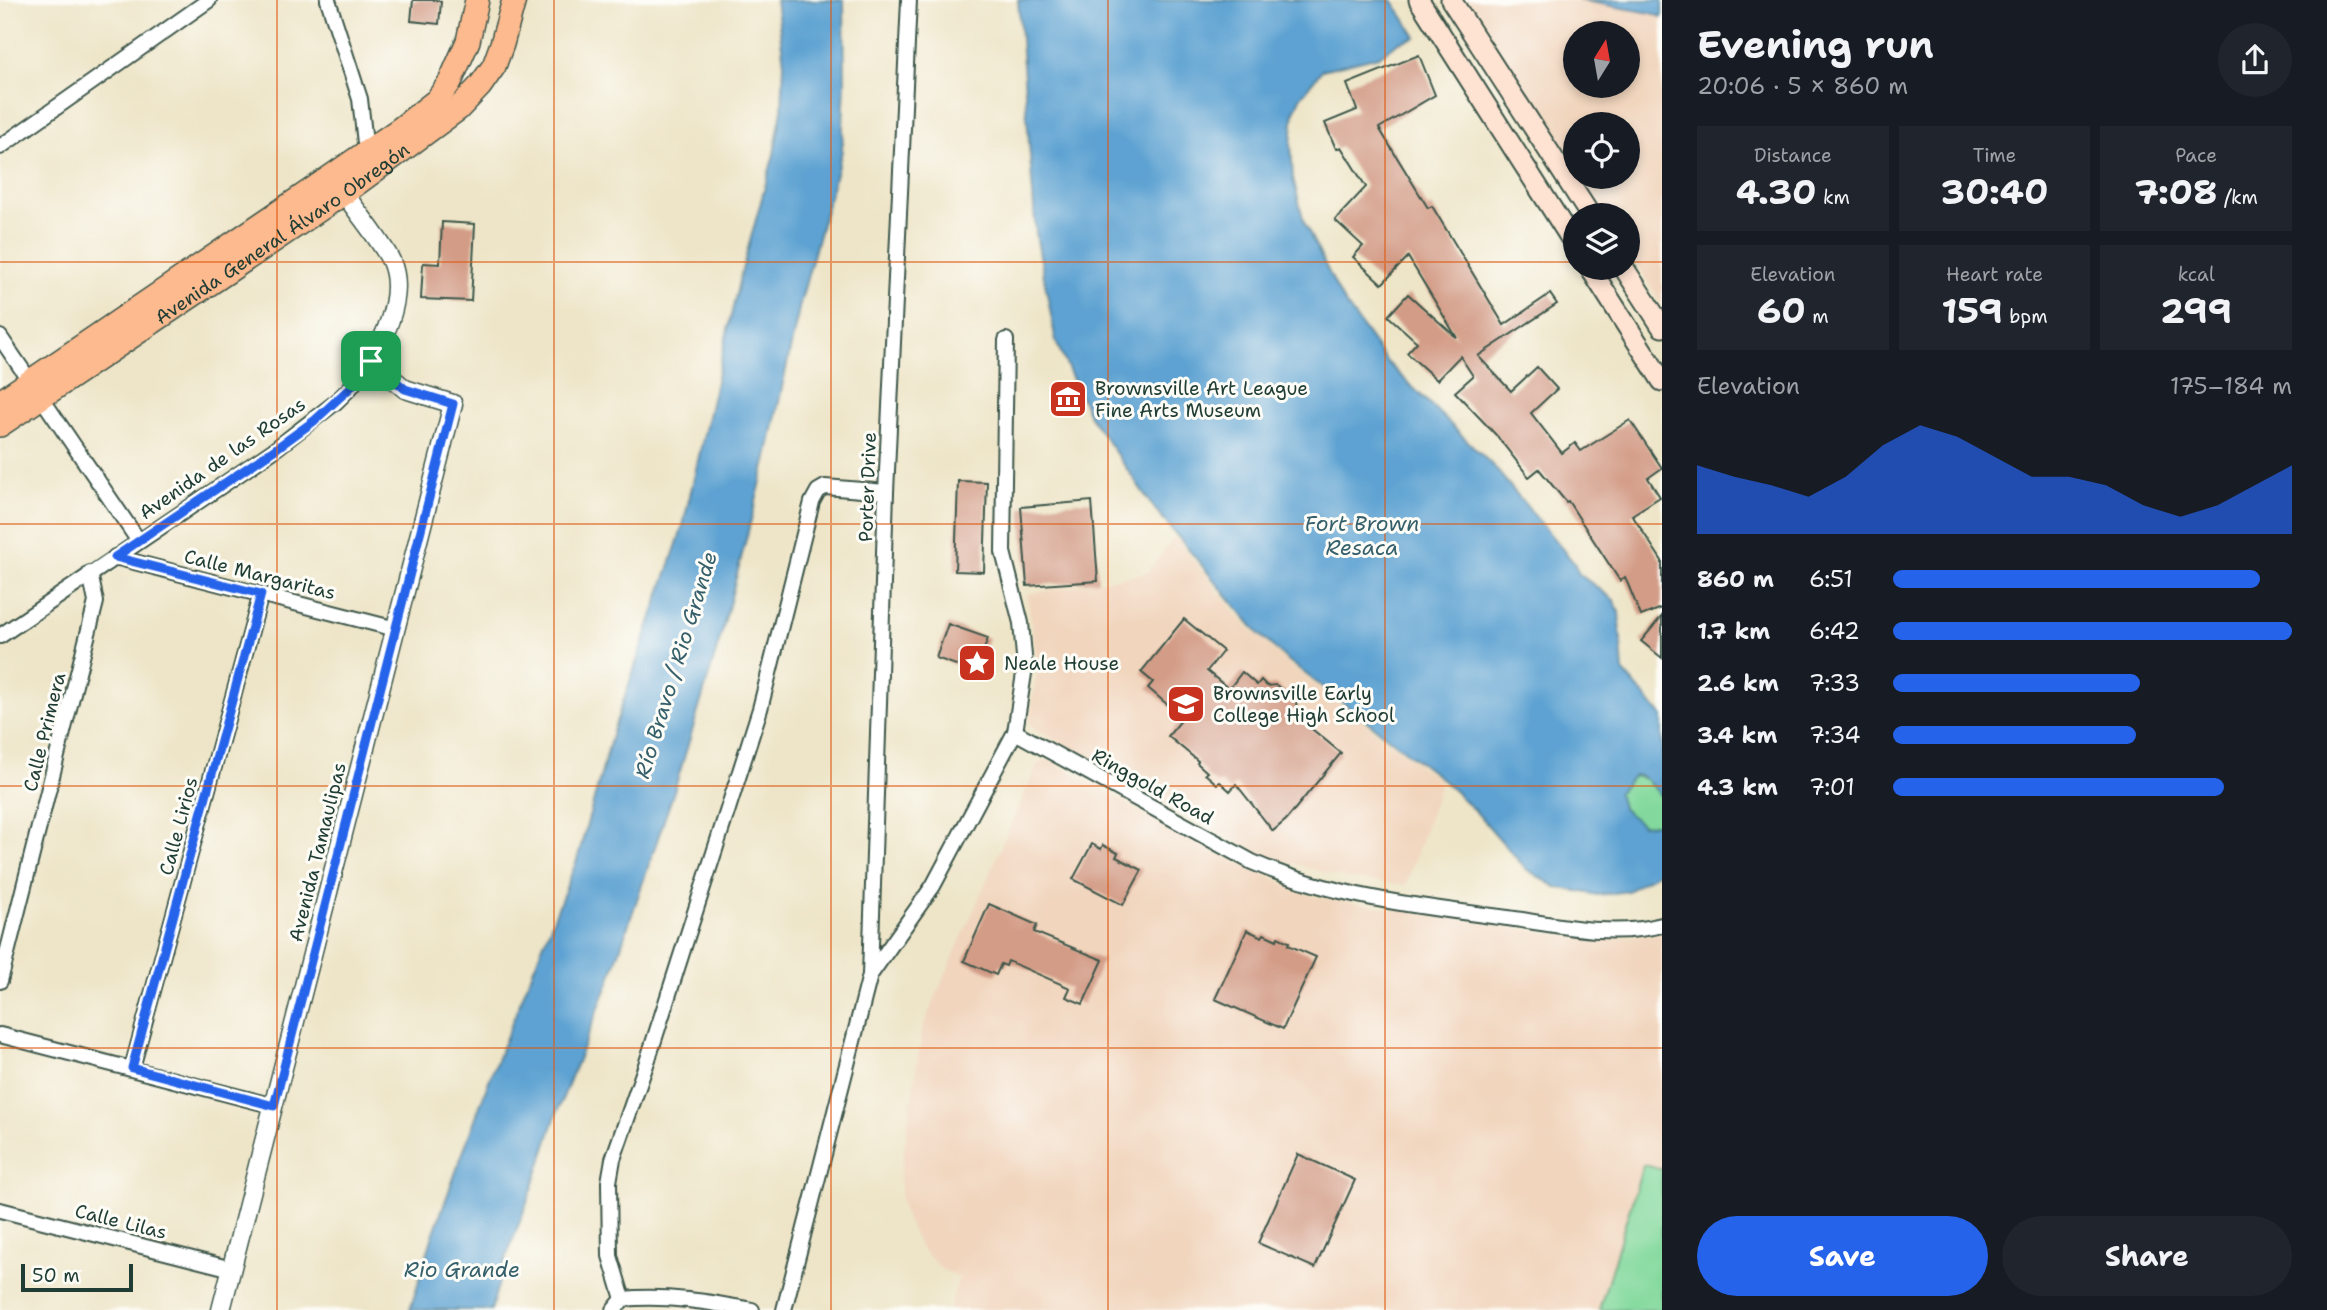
<!DOCTYPE html>
<meta charset="utf-8">
<style>
:root{--surface:#171b24;--page:#20242c;--text:#f1f3f6;--muted:#9ea1a6;--accent:#2563eb}
body{margin:0;font-family:"Shantell Sans",sans-serif;background:var(--page);color:var(--text);height:100vh;display:flex;flex-direction:column;font-size:26px;white-space:nowrap}
*{box-sizing:border-box;margin:0}
p{font-size:23px;color:var(--muted)}
.icon{flex:none;width:38px;height:38px;fill:none;stroke:currentColor;stroke-width:2;stroke-linecap:round;stroke-linejoin:round}
.map{position:relative;flex:1;overflow:hidden}
.panel{display:flex;flex-direction:column;background:var(--surface);width:665px}
.panel>*{flex:none}
.needle{width:46px;rotate:11deg}
.tools{position:absolute;left:1563px;top:21px;display:grid;gap:14px}
.tools a{display:grid;place-items:center;width:77px;height:77px;border-radius:50%;background:var(--surface);box-shadow:0 4px 10px #0003;font-size:35px}
.scale{position:absolute;left:21px;bottom:18px;width:112px;box-sizing:border-box;padding-left:7px;border:4px solid #1f3d34;border-top:0;font-size:19px;line-height:24px;white-space:nowrap;color:#1f3d34;-webkit-text-stroke:5px #fdfcf7;paint-order:stroke}
.pin{position:absolute;display:grid;place-items:center;width:60px;height:60px;color:#fff;margin:-30px;border-radius:14px;box-shadow:0 4px 10px #0006}
.round{display:grid;place-items:center;flex:none;width:74px;height:74px;border-radius:37px;background:var(--page)}
.overview{display:flex;align-items:center;justify-content:space-between;height:119px;padding:0 35px}
h1{font-size:38px;font-weight:700;line-height:52px}
.stats{display:grid;grid-template-columns:repeat(3,1fr);gap:10px;height:119px;padding:7px 35px}
.stats div{display:grid;align-content:center;border-radius:0px;background:var(--page);text-align:center}
.stats b{font-size:35px;font-weight:700}
.stats small{font-size:19px;font-weight:400}
.stats p{font-size:19px}
.chart{height:196px;padding:14px 35px}
.chart p{display:flex;justify-content:space-between}
.chart svg{width:100%;height:126px;margin-top:7px;fill:var(--accent);opacity:.7}
.button{display:flex;gap:14px;margin-top:auto;padding:14px 35px}
.button a{flex:1;height:80px;border-radius:42px;background:var(--accent);color:#fff;font-size:28px;font-weight:700;line-height:80px;text-align:center}
.button a+a{background:var(--page);color:var(--text)}
ul{padding:0 35px;list-style:none;font-size:23px}
li{display:grid;grid-template-columns:112px 84px 1fr;align-items:center;height:52px}
li i{height:18px;border-radius:9px;background:var(--accent)}
main{display:flex;flex:1;min-height:0}
.map>svg:first-child{display:block}
</style>
<main>
<div class="map">
<svg width="1662" height="1310" viewBox="0 0 1662 1310">
<rect width="100%" height="100%" fill="#fdfcf7"/>
<filter id="ink" filterUnits="userSpaceOnUse"><feTurbulence type="fractalNoise" baseFrequency=".0143" numOctaves="2"/><feDisplacementMap in="SourceGraphic" scale="14" xChannelSelector="R" yChannelSelector="G"/><feConvolveMatrix kernelMatrix="1 2 1 2 8 2 1 2 1" color-interpolation-filters="sRGB"/></filter>
<filter id="wash" filterUnits="userSpaceOnUse"><feTurbulence type="fractalNoise" baseFrequency=".00686" numOctaves="4" result="noise"/><feDisplacementMap in="SourceGraphic" scale="28" xChannelSelector="R" yChannelSelector="G"/><feGaussianBlur stdDeviation="1.57" result="paint"/><feColorMatrix in="noise" values="0 0 0 0 0 0 0 0 0 0 0 0 0 0 0 0 0 1.4 0 .05"/><feComposite in="paint" operator="in"/></filter>
<g filter="url(#wash)">
<rect width="100%" height="100%" fill="#eee5c8"/>
<g fill="#f1d5bd" fill-rule="evenodd">
<path d="M1465,0H1662V305L1628,251V215H1604L1579,177H1628V124H1575V170ZM1575,33H1628V86H1575Z"/>
<polygon points="1175,537 1242,621 1286,662 1441,782 1406,885 1344,878 1264,855 1240,844 1036,729 1029,723 1038,666 1027,594 1147,573"/>
<polygon points="1044,760 1049,760 1210,849 1312,896 1573,937 1613,938 1662,933 1662,1310 949,1310 959,1277 941,1269 919,1246 904,1213 900,1194 900,1177 923,1026 1037,765"/>
</g>
<g fill="#83d99d" stroke="#518b68" stroke-width="2">
<polygon points="1633,776 1647,779 1662,797 1662,824 1642,825 1622,808 1618,794 1628,778"/>
<polygon points="1643,1165 1662,1169 1662,1310 1599,1310"/>
</g>
<g fill="#5da2d2" stroke="#3e7083" stroke-width="2">
<polygon points="776,0 844,0 845,82 842,151 800,304 766,462 722,632 675,788 609,982 556,1115 533,1187 506,1258 491,1310 410,1310 433,1235 491,1075 577,860 614,728 683,526 739,281 774,154 782,110 784,63"/>
<path d="M1018,0H1392L1416,37L1399,42L1379,56L1322,70L1300,98L1294,112L1291,144L1293,178L1304,222L1342,299L1387,362L1494,467L1574,563L1579,574L1614,600L1619,612L1623,671L1662,716V797C1643,775 1637,764 1618,794L1622,808L1642,825L1662,824V870L1628,891L1598,895L1556,887L1526,869L1477,813L1444,781L1285,658L1258,633L1154,508L1089,415L1056,342L1036,234Z"/>
<polygon points="1578,0 1662,0 1662,17 1651,13"/>
</g>
<g id="blocks">
<g fill="#d39c87">
<polygon points="413,0 436,0 441,2 439,24 411,21"/>
<polygon points="1419,55 1435,95 1379,128 1428,208 1432,206 1504,325 1550,294 1557,304 1478,356 1511,391 1537,367 1557,389 1531,413 1562,453 1575,443 1581,451 1630,420 1662,468 1648,478 1660,497 1632,515 1662,561 1662,608 1641,616 1625,577 1620,581 1568,501 1566,502 1539,469 1529,477 1496,435 1455,392 1473,376 1460,356 1437,380 1407,353 1417,342 1388,316 1408,294 1457,338 1408,257 1382,284 1353,257 1363,246 1335,220 1366,187 1341,147 1336,149 1325,123 1357,110 1347,84"/>
<polygon points="442,222 475,224 471,301 421,299 423,263 440,264"/>
<polygon points="958,481 987,482 984,572 955,571"/>
<polygon points="1092,501 1098,581 1027,586 1021,507"/>
<polygon points="1662,616 1662,658 1641,641"/>
<polygon points="1184,619 1223,651 1207,671 1229,689 1242,672 1257,685 1261,680 1267,686 1276,685 1296,701 1297,710 1304,716 1301,720 1341,753 1286,820 1273,831 1236,784 1230,791 1220,782 1217,784 1205,774 1207,772 1197,763 1198,761 1168,736 1183,718 1148,688 1153,682 1141,672"/>
<polygon points="948,624 988,638 976,672 936,658"/>
<polygon points="1092,844 1101,849 1103,845 1118,853 1116,857 1142,870 1123,905 1073,879"/>
<polygon points="989,904 1037,925 1034,932 1103,960 1083,1004 1066,997 1070,988 1008,961 1006,966 1001,964 996,975 964,961"/>
<polygon points="1247,930 1262,937 1264,934 1277,940 1278,937 1289,942 1288,945 1316,957 1283,1029 1215,999"/>
<polygon points="1298,1154 1355,1180 1315,1268 1258,1243"/>
</g>
</g>
</g>
<g filter="url(#ink)">
<use href="#blocks" fill-opacity="0" stroke="#3e564a" stroke-width="2"/>
<g fill="none" stroke-linecap="round" stroke-linejoin="round">
<defs>
<g id="minor">
<polyline points="328,0 360,99 366,152"/>
<polyline points="0,147 209,0"/>
<polyline points="0,337 138,540"/>
<path d="M1006,340L1003,552L1021,623L1025,667L1015,732L1252,862C1332,897 1422,907 1508,918C1558,925 1612,938 1662,925"/>
<polyline points="115,557 396,629"/>
<polyline points="0,636 274,450 336,402 350,388 371,361"/>
<polyline points="870,975 886,492 909,0"/>
<polyline points="0,981 96,602 90,573"/>
<polyline points="0,1035 274,1106"/>
<polyline points="132,1068 261,594"/>
<polyline points="0,1210 232,1269"/>
<polyline points="623,1299 610,1256 609,1182 613,1159 648,1059 760,709 812,502 818,491 825,487 886,492"/>
<path d="M614,1310L623,1299C667,1295 709,1302 752,1310"/>
<polyline points="784,1310 870,975 933,886 1015,732"/>
</g>
<path id="tertiary" d="M221,1310L453,404L405,389L371,361C387,333 405,293 391,261C382,242 357,212 344,193"/>
<g id="secondary">
<polyline points="1419,0 1575,245"/>
<polyline points="1451,0 1590,215"/>
<polyline points="1590,268 1662,381"/>
<polyline points="1624,268 1662,327"/>
</g>
<g id="primary">
<polyline points="0,402 313,189 400,129 437,100 450,82 468,41 477,0"/>
<path id="s1" d="M0,425L344,193L458,109L480,86L494,66L502,44L514,0"/>
</g>
</defs>
<use href="#minor" stroke="#3e564a" stroke-width="18"/>
<use href="#tertiary" stroke="#3e564a" stroke-width="21"/>
<use href="#secondary" stroke="#3e564a" stroke-width="23"/>
<use href="#primary" stroke="#3e564a" stroke-width="26"/>
<use href="#minor" stroke="#fff" stroke-width="14"/>
<use href="#tertiary" stroke="#fff" stroke-width="18"/>
<use href="#secondary" stroke="#fee3d2" stroke-width="19"/>
<use href="#primary" stroke="#fcba8e" stroke-width="23"/>
</g>
</g>
<g fill="none" stroke-linecap="round" stroke-linejoin="round" filter="url(#ink)">
<defs>
<polygon id="route" points="371,361 405,389 453,404 274,1106 132,1068 261,594 115,557 274,450 314,421 350,388"/>
</defs>
<use href="#route" stroke="#fff" stroke-width="14"/>
<use href="#route" stroke="#2563eb" stroke-width="9"/>
</g>
<path fill="none" stroke="#de580e" stroke-width="2" stroke-opacity="0.55" d="M277,0V1310M554,0V1310M831,0V1310M1108,0V1310M1385,0V1310M0,262H1575M1628,262H1662M0,524H1662M0,786H1662M0,1048H1662"/>
<defs>
<symbol id="museum-square" viewBox="-11 -11 22 22"><rect x="-9" y="-9" width="18" height="18" rx="4" fill="#c8321e" stroke="#fdfcf7"/><path d="M0-6L6-3V-2H-6V-3ZM-5-1h2V3h-2ZM-1-1h2V3h-2ZM3-1h2V3H3ZM-6 4H6V6H-6Z" fill="#fff"/></symbol>
<symbol id="sight-square" viewBox="-11 -11 22 22"><rect x="-9" y="-9" width="18" height="18" rx="4" fill="#c8321e" stroke="#fdfcf7"/><path d="M0-6L1.8-2.2L6-1.7L2.9 1.2L3.7 5.4L0 3.3L-3.7 5.4L-2.9 1.2L-6-1.7L-1.8-2.2Z" fill="#fff"/></symbol>
<symbol id="school-square" viewBox="-11 -11 22 22"><rect x="-9" y="-9" width="18" height="18" rx="4" fill="#c8321e" stroke="#fdfcf7"/><path d="M0-5L7-2L0 1L-7-2ZM-4 1L0 2.5L4 1V4Q0 6-4 4Z" fill="#fff"/></symbol>
</defs>
<g fill-rule="evenodd">
<use href="#museum-square" x="1046" y="377" width="44" height="44"/>
<use href="#sight-square" x="955" y="641" width="44" height="44"/>
<use href="#school-square" x="1164" y="682" width="44" height="44"/>
</g>
<g text-anchor="middle" stroke-width="6" stroke-linejoin="round" paint-order="stroke">
<g font-size="19" fill="#1f3d34" stroke="#fdfcf7">
<text dy="7" stroke="none"><textPath href="#s1" startOffset="341">Avenida General Álvaro Obregón</textPath></text>
<text transform="translate(222 458) rotate(-35)" y="7">Avenida de las Rosas</text>
<text transform="translate(867 487) rotate(-88)" y="7">Porter Drive</text>
<text transform="translate(260 574) rotate(14)" y="7">Calle Margaritas</text>
<text transform="translate(44 732) rotate(-76)" y="7">Calle Primera</text>
<text transform="translate(1153 786) rotate(29)" y="7">Ringgold Road</text>
<text transform="translate(178 826) rotate(-75)" y="7">Calle Lirios</text>
<text transform="translate(317 852) rotate(-76)" y="7">Avenida Tamaulipas</text>
<text transform="translate(121 1221) rotate(14)" y="7">Calle Lilas</text>
</g>
<g font-size="19" fill="#1f3d34" stroke="#fdfcf7" text-anchor="start">
<text x="1095" y="395">Brownsville Art League<tspan x="1095" dy="22">Fine Arts Museum</tspan></text>
<text x="1004" y="670">Neale House</text>
<text x="1213" y="700">Brownsville Early<tspan x="1213" dy="22">College High School</tspan></text>
</g>
<g font-size="21" font-style="italic" fill="#35606b" stroke="#fdfcf7">
<text x="1362" y="531">Fort Brown<tspan x="1362" dy="24">Resaca</tspan></text>
<text transform="translate(676 665) rotate(-73)" y="7">Río Bravo / Rio Grande</text>
<text x="462" y="1277">Rio Grande</text>
</g>
</g>
</svg>
<div class="tools">
<a><svg class="needle" viewBox="-14 -14 28 28"><path d="M0-13l5 13h-10z" fill="#e53935"/><path d="M0 13l5-13h-10z" fill="#9ea1a6"/></svg></a>
<a><svg class="icon" aria-label="locate" viewBox="0 0 24 24"><circle cx="12" cy="12" r="6"/><path d="M12 2v4M12 18v4M2 12h4M18 12h4"/></svg></a>
<a><svg class="icon" aria-label="layers" viewBox="0 0 24 24"><path d="M12 4l9 5-9 5-9-5zM3 14l9 5 9-5"/></svg></a>
</div>
<div class="scale">50 m</div>
<div class="pin" style="left:371px;top:361px;background:#1e9e55"><svg class="icon" aria-label="arrive" viewBox="0 0 24 24"><path d="M6 21V4h12l-3 4 3 4H6"/></svg></div>
</div>
<section class="panel">
<div class="overview"><div><h1>Evening run</h1><p>20:06 · 5 × 860 m</p></div><a class="round"><svg class="icon" aria-label="share" viewBox="0 0 24 24"><path d="M12 15V3M7 8l5-5 5 5M5 13v7h14v-7"/></svg></a></div>
<div class="stats">
<div><p>Distance</p><b>4.30<small> km</small></b></div>
<div><p>Time</p><b>30:40</b></div>
<div><p>Pace</p><b>7:08<small> /km</small></b></div>
</div>
<div class="stats">
<div><p>Elevation</p><b>60<small> m</small></b></div>
<div><p>Heart rate</p><b>159<small> bpm</small></b></div>
<div><p>kcal</p><b>299</b></div>
</div>
<div class="chart"><p><span>Elevation</span>175–184 m</p>
<svg viewBox="0 0 160 44" preserveAspectRatio="none"><path d="M0 44V20L10 24L20 27L30 31L40 24L50 13L60 6L70 10L80 17L90 24L100 24L110 27L120 34L130 38L140 34L150 27L160 20V44z"/></svg>
</div>
<ul>
<li><b>860 m</b>6:51<i style="width:92%"></i></li>
<li><b>1.7 km</b>6:42<i style="width:100%"></i></li>
<li><b>2.6 km</b>7:33<i style="width:62%"></i></li>
<li><b>3.4 km</b>7:34<i style="width:61%"></i></li>
<li><b>4.3 km</b>7:01<i style="width:83%"></i></li>
</ul>
<div class="button"><a>Save</a><a>Share</a></div>
</section>
</main>
